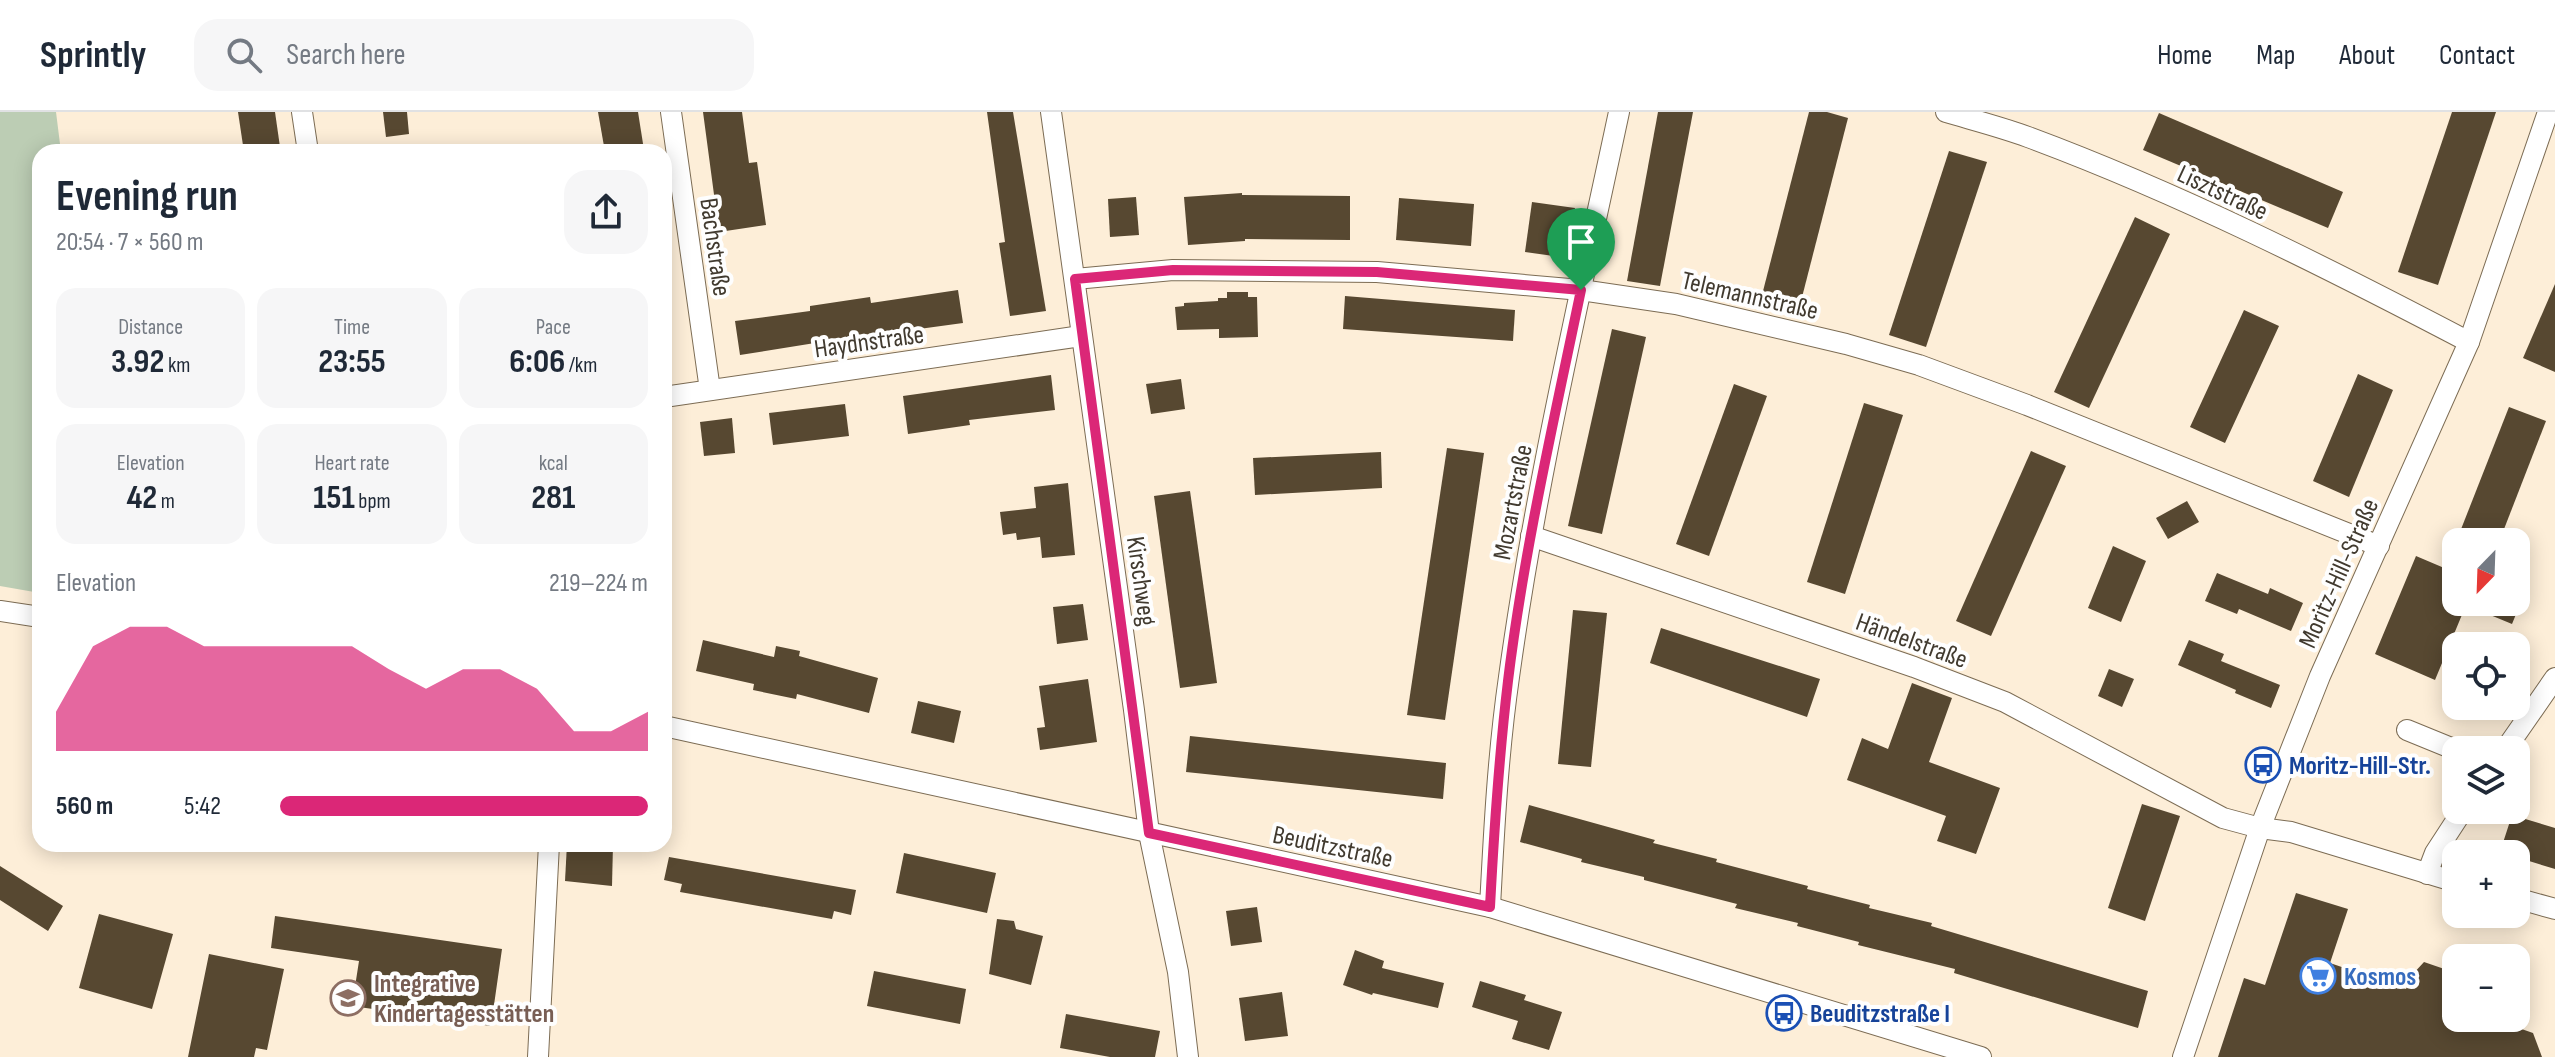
<!DOCTYPE html>
<meta charset="utf-8">
<style>
:root{--surface:#fff;--page:#f6f6f7;--text:#1f2937;--muted:#747a83;--line:#e0e1e3;--accent:#db2777}
body{margin:0;font-family:"Sofia Sans Condensed",sans-serif;background:var(--page);color:var(--text);height:100vh;display:flex;flex-direction:column;font-size:30px;white-space:nowrap}
*{box-sizing:border-box;margin:0}
p{font-size:26px;color:var(--muted)}
.icon{flex:none;width:44px;height:44px;fill:none;stroke:currentColor;stroke-width:2;stroke-linecap:round;stroke-linejoin:round}
.map{position:relative;flex:1;overflow:hidden}
.sheet{position:absolute;left:32px;top:32px;width:640px;height:708px;display:flex;flex-direction:column;background:var(--surface);border-radius:24px;box-shadow:0 4px 20px #0003}
.sheet>*{flex:none}
.needle{width:52px;rotate:203deg}
.buttons{position:absolute;left:2442px;top:416px;display:grid;gap:16px}
.buttons a{display:grid;place-items:center;width:88px;height:88px;border-radius:16px;background:var(--surface);box-shadow:0 4px 20px #0003;font-size:40px}
.pin{position:absolute;display:grid;place-items:center;width:68px;height:68px;color:#fff;margin:-82px -34px;border-radius:50% 50% 50% 0;rotate:-45deg;box-shadow:0 0 8px #0007}
.pin .icon{rotate:45deg}
.round{display:grid;place-items:center;flex:none;width:84px;height:84px;border-radius:24px;background:var(--page)}
.overview{display:flex;align-items:center;justify-content:space-between;height:136px;padding:0 24px}
h1{font-size:44px;font-weight:700;line-height:60px}
.figures{display:grid;grid-template-columns:repeat(3,1fr);gap:12px;height:136px;padding:8px 24px}
.figures div{display:grid;align-content:center;border-radius:20px;background:var(--page);text-align:center}
.figures b{font-size:34px;font-weight:700}
.figures small{font-size:22px;font-weight:400}
.figures p{font-size:22px}
.chart{height:224px;padding:16px 24px}
.chart p{display:flex;justify-content:space-between}
.chart svg{width:100%;height:144px;margin-top:8px;fill:var(--accent);opacity:.7}
ul{padding:0 24px;list-style:none;font-size:26px}
li{display:grid;grid-template-columns:128px 96px 1fr;align-items:center;height:60px}
li i{height:20px;border-radius:10px;background:var(--accent)}
header{display:flex;align-items:center;gap:48px;box-sizing:border-box;height:112px;padding:0 40px;background:var(--surface);border-bottom:2px solid var(--line)}
header strong{font-size:38px}
nav{display:flex;gap:44px;margin-inline-start:auto;font-size:28px}
.search{width:560px;height:72px;background:var(--page);display:flex;align-items:center;gap:20px;box-sizing:border-box;padding:0 28px;border-radius:24px;color:var(--muted);font-size:30px}
.map>svg:first-child{display:block}
</style>
<header>
<strong>Sprintly</strong>
<div class="search"><svg class="icon" aria-label="search" viewBox="0 0 24 24"><circle cx="10" cy="10" r="6"/><path d="M15 15l6 6"/></svg>Search here</div>
<nav><a>Home</a><a>Map</a><a>About</a><a>Contact</a></nav>
</header>
<div class="map">
<svg width="2555" height="945" viewBox="0 0 2555 945">
<rect width="100%" height="100%" fill="#fdeed8"/>
<polygon fill="#bccdb4" points="0,0 56,0 61,40 40,40 40,481 0,474"/>
<g fill="#574831">
<polygon points="238,0 275,0 280,35 244,40"/>
<polygon points="383,0 407,0 409,22 386,25"/>
<polygon points="598,0 638,0 644,38 605,40"/>
<polygon points="703,0 742,0 749,51 757,50 766,113 719,120"/>
<polygon points="987,0 1013,0 1046,199 1010,204 999,131 1005,130"/>
<polygon points="1658,0 1693,0 1660,174 1627,169"/>
<polygon points="1809,0 1827,0 1848,6 1800,193 1762,183"/>
<polygon points="2452,0 2496,0 2438,173 2398,160"/>
<polygon points="2159,1 2343,80 2328,116 2143,38"/>
<polygon points="1949,39 1987,50 1926,235 1889,223"/>
<polygon points="1242,81 1242,83 1350,84 1350,128 1245,127 1245,129 1188,133 1184,85"/>
<polygon points="1136,85 1139,123 1110,125 1108,87"/>
<polygon points="1399,86 1474,92 1471,134 1396,128"/>
<polygon points="1532,90 1575,96 1568,146 1525,140"/>
<polygon points="2135,105 2170,122 2089,296 2054,280"/>
<polygon points="2555,172 2555,260 2523,246"/>
<polygon points="958,178 963,211 897,220 896,218 740,243 735,209 810,199 810,194 870,185 871,191"/>
<polygon points="1227,180 1248,180 1248,185 1257,185 1258,225 1219,226 1219,217 1177,218 1175,195 1184,194 1184,191 1218,189 1218,186 1227,186"/>
<polygon points="1345,184 1515,198 1513,229 1343,217"/>
<polygon points="2244,198 2279,214 2225,331 2190,315"/>
<polygon points="1612,217 1646,225 1602,422 1568,414"/>
<polygon points="2358,262 2393,278 2349,385 2313,369"/>
<polygon points="1051,263 1055,298 969,308 970,313 908,322 903,284"/>
<polygon points="1181,267 1185,297 1151,302 1146,272"/>
<polygon points="1734,272 1767,284 1709,444 1676,432"/>
<polygon points="1864,291 1903,303 1845,482 1807,470"/>
<polygon points="845,292 849,324 773,333 769,301"/>
<polygon points="2509,295 2546,309 2499,430 2456,430"/>
<polygon points="732,306 735,341 704,344 700,310"/>
<polygon points="1447,336 1484,341 1445,608 1407,603"/>
<polygon points="2031,339 2066,354 1991,524 1956,509"/>
<polygon points="1381,340 1382,376 1255,383 1253,346"/>
<polygon points="1068,371 1075,443 1042,446 1040,425 1017,428 1016,421 1003,423 1000,400 1036,396 1034,375"/>
<polygon points="1190,379 1217,571 1180,576 1154,384"/>
<polygon points="2187,389 2199,410 2168,427 2156,406"/>
<polygon points="2113,434 2146,449 2121,510 2088,496"/>
<polygon points="2416,444 2456,461 2456,490 2521,490 2512,512 2466,493 2435,568 2375,542"/>
<polygon points="2217,461 2268,482 2270,476 2303,491 2291,519 2239,497 2237,502 2205,489"/>
<polygon points="1083,492 1088,528 1057,532 1053,495"/>
<polygon points="1573,498 1607,501 1591,655 1558,652"/>
<polygon points="1661,516 1820,567 1807,605 1650,551"/>
<polygon points="703,528 774,545 776,534 800,539 799,544 878,566 869,601 797,582 796,587 753,578 754,572 696,559"/>
<polygon points="2189,528 2224,542 2221,549 2280,573 2271,596 2235,581 2236,578 2178,553"/>
<polygon points="2109,557 2134,567 2122,595 2098,584"/>
<polygon points="1088,567 1097,630 1040,638 1037,616 1045,615 1039,574"/>
<polygon points="1912,571 1952,586 1929,650 2000,676 1976,742 1937,729 1946,704 1847,668 1862,626 1888,637"/>
<polygon points="918,589 961,599 954,631 911,621"/>
<polygon points="1190,624 1446,651 1443,687 1186,660"/>
<polygon points="2142,692 2180,704 2145,809 2108,796"/>
<polygon points="1529,693 1655,728 1653,731 1717,747 1716,750 1808,774 1807,777 1870,793 1869,796 1932,811 1931,814 2148,879 2138,916 1954,861 1955,857 1858,833 1859,830 1797,814 1798,811 1735,796 1737,792 1644,768 1644,765 1581,750 1582,747 1520,730"/>
<polygon points="2512,703 2555,716 2555,757 2516,745 2516,742 2500,740"/>
<polygon points="567,732 613,732 612,774 565,769"/>
<polygon points="904,741 996,761 987,801 896,781"/>
<polygon points="669,745 856,778 851,803 834,799 832,807 680,780 682,772 664,768"/>
<polygon points="0,754 63,794 48,819 0,788"/>
<polygon points="2296,781 2348,797 2330,851 2406,877 2412,863 2424,850 2456,861 2456,906 2490,906 2533,921 2542,945 2218,945 2244,866 2265,873"/>
<polygon points="1257,795 1262,830 1231,834 1226,799"/>
<polygon points="99,802 173,822 152,897 79,876"/>
<polygon points="275,804 502,837 491,914 352,894 359,849 271,836"/>
<polygon points="997,807 1014,809 1016,817 1043,824 1031,873 989,862"/>
<polygon points="1355,838 1384,849 1382,856 1444,871 1438,896 1373,881 1372,883 1343,873"/>
<polygon points="209,842 284,857 267,938 256,936 254,945 188,945"/>
<polygon points="874,859 966,877 960,912 867,894"/>
<polygon points="1480,869 1526,883 1524,888 1562,900 1549,938 1512,927 1518,909 1472,895"/>
<polygon points="1282,880 1288,924 1245,929 1239,886"/>
<polygon points="1066,902 1160,919 1155,945 1110,945 1060,936"/>
</g>
<g fill="none" stroke-linecap="round" stroke-linejoin="round">
<defs>
<g id="minor">
<polyline points="302,0 308,40"/>
<polyline points="671,0 710,278"/>
<polyline points="1051,0 1134,598 1149,721 1178,860 1188,945"/>
<path d="M1946,0C1973,8 2001,15 2028,25C2179,81 2326,155 2469,230"/>
<polyline points="1075,167 1173,158 1377,160 1581,178 1676,192 1846,232 1919,253 2027,293 2379,434"/>
<polyline points="664,285 1081,224"/>
<polyline points="1531,424 1914,555 2005,590 2223,706 2260,716 2291,720 2456,770"/>
<polyline points="0,499 40,505"/>
<polyline points="664,614 1490,795 1981,945"/>
<polyline points="2407,618 2456,638"/>
<polyline points="2505,638 2555,566"/>
<polyline points="2427,762 2435,741 2463,698"/>
<polyline points="2516,786 2555,797"/>
<path d="M1490,795C1494,718 1498,641 1509,565C1535,375 1579,188 1619,0"/>
<polyline points="538,945 549,732"/>
<polyline points="2183,945 2260,716 2320,564 2469,230 2548,0"/>
</g>
</defs>
<use href="#minor" stroke="#7c6c54" stroke-width="22"/>
<use href="#minor" stroke="#fff" stroke-width="20"/>
</g>
<g fill="none" stroke-linecap="round" stroke-linejoin="round">
<defs>
<path id="route" d="M1173,158L1377,160L1581,178C1554,308 1524,438 1508,569C1499,644 1494,719 1490,795L1149,721L1075,167Z"/>
</defs>
<use href="#route" stroke="#fff" stroke-width="16"/>
<use href="#route" stroke="#db2777" stroke-width="10"/>
</g>
<defs>
<symbol id="bus-ring" viewBox="-11 -11 22 22"><circle r="9.5" fill="#fefefe" stroke="#1a4fb4" stroke-width="1.5"/><path d="M-5-6H5V4H4V6H2V4H-2V6H-4V4H-5ZM-3.5-4V0h7V-4ZM-3.5 1.2v1.5H-2V1.2ZM2 1.2v1.5H3.5V1.2Z" fill="#1a4fb4"/></symbol>
<symbol id="supermarket-ring" viewBox="-11 -11 22 22"><circle r="9.5" fill="#fefefe" stroke="#3f7fe0" stroke-width="1.5"/><path d="M-6-5.5h2.5l.6 2H6L4.5 2H-2.5L-4.4-4H-6ZM-1.5 3.2a1.3 1.3 0 1 0 .1 0ZM3 3.2a1.3 1.3 0 1 0 .1 0Z" fill="#3f7fe0"/></symbol>
<symbol id="school-ring" viewBox="-11 -11 22 22"><circle r="9.5" fill="#fefefe" stroke="#8d6e63" stroke-width="1.5"/><path d="M0-5L7-2L0 1L-7-2ZM-4 1L0 2.5L4 1V4Q0 6-4 4Z" fill="#8d6e63"/></symbol>
</defs>
<g fill-rule="evenodd">
<use href="#bus-ring" x="2243" y="633" width="40" height="40"/>
<use href="#supermarket-ring" x="2298" y="844" width="40" height="40"/>
<use href="#school-ring" x="328" y="866" width="40" height="40"/>
<use href="#bus-ring" x="1764" y="881" width="40" height="40"/>
</g>
<g text-anchor="middle" stroke-width="8" stroke-linejoin="round" paint-order="stroke">
<g font-size="26" fill="#413a2f" stroke="#fefefe">
<text transform="translate(2223 80) rotate(25)" y="9">Lisztstraße</text>
<text transform="translate(716 135) rotate(82)" y="9">Bachstraße</text>
<text transform="translate(1750 183) rotate(13)" y="9">Telemannstraße</text>
<text transform="translate(869 229) rotate(-8)" y="9">Haydnstraße</text>
<text transform="translate(1512 390) rotate(-79)" y="9">Mozartstraße</text>
<text transform="translate(2338 461) rotate(-66)" y="9">Moritz-Hill-Straße</text>
<text transform="translate(1142 469) rotate(82)" y="9">Kirschweg</text>
<text transform="translate(1912 528) rotate(20)" y="9">Händelstraße</text>
<text transform="translate(1333 734) rotate(12)" y="9">Beuditzstraße</text>
</g>
<g font-size="26" font-weight="bold" fill="#164399" stroke="#fefefe" text-anchor="start">
<text x="2289" y="662">Moritz-Hill-Str.</text>
<text x="1810" y="910">Beuditzstraße I</text>
</g>
<g font-size="26" font-weight="bold" fill="#366cbe" stroke="#fefefe" text-anchor="start">
<text x="2344" y="873">Kosmos</text>
</g>
<g font-size="26" font-weight="bold" fill="#785e54" stroke="#fefefe" text-anchor="start">
<text x="374" y="880">Integrative<tspan x="374" dy="30">Kindertagesstätten</tspan></text>
</g>
</g>
</svg>
<div class="buttons">
<a><svg class="needle" viewBox="-14 -14 28 28"><path d="M0-13l5 13h-10z" fill="#e53935"/><path d="M0 13l5-13h-10z" fill="#747a83"/></svg></a>
<a><svg class="icon" aria-label="locate" viewBox="0 0 24 24"><circle cx="12" cy="12" r="6"/><path d="M12 2v4M12 18v4M2 12h4M18 12h4"/></svg></a>
<a><svg class="icon" aria-label="layers" viewBox="0 0 24 24"><path d="M12 4l9 5-9 5-9-5zM3 14l9 5 9-5"/></svg></a>
<a>+</a>
<a>−</a>
</div>
<div class="pin" style="left:1581px;top:178px;background:#1e9e55"><svg class="icon" aria-label="arrive" viewBox="0 0 24 24"><path d="M6 21V4h12l-3 4 3 4H6"/></svg></div>
<section class="sheet">
<div class="overview"><div><h1>Evening run</h1><p>20:54 · 7 × 560 m</p></div><a class="round"><svg class="icon" aria-label="share" viewBox="0 0 24 24"><path d="M12 15V3M7 8l5-5 5 5M5 13v7h14v-7"/></svg></a></div>
<div class="figures">
<div><p>Distance</p><b>3.92<small> km</small></b></div>
<div><p>Time</p><b>23:55</b></div>
<div><p>Pace</p><b>6:06<small> /km</small></b></div>
</div>
<div class="figures">
<div><p>Elevation</p><b>42<small> m</small></b></div>
<div><p>Heart rate</p><b>151<small> bpm</small></b></div>
<div><p>kcal</p><b>281</b></div>
</div>
<div class="chart"><p><span>Elevation</span>219–224 m</p>
<svg viewBox="0 0 160 44" preserveAspectRatio="none"><path d="M0 44V32L10 12L20 6L30 6L40 12L50 12L60 12L70 12L80 12L90 19L100 25L110 19L120 19L130 25L140 38L150 38L160 32V44z"/></svg>
</div>
<ul>
<li><b>560 m</b>5:42<i style="width:100%"></i></li>
</ul>
</section>
</div>
